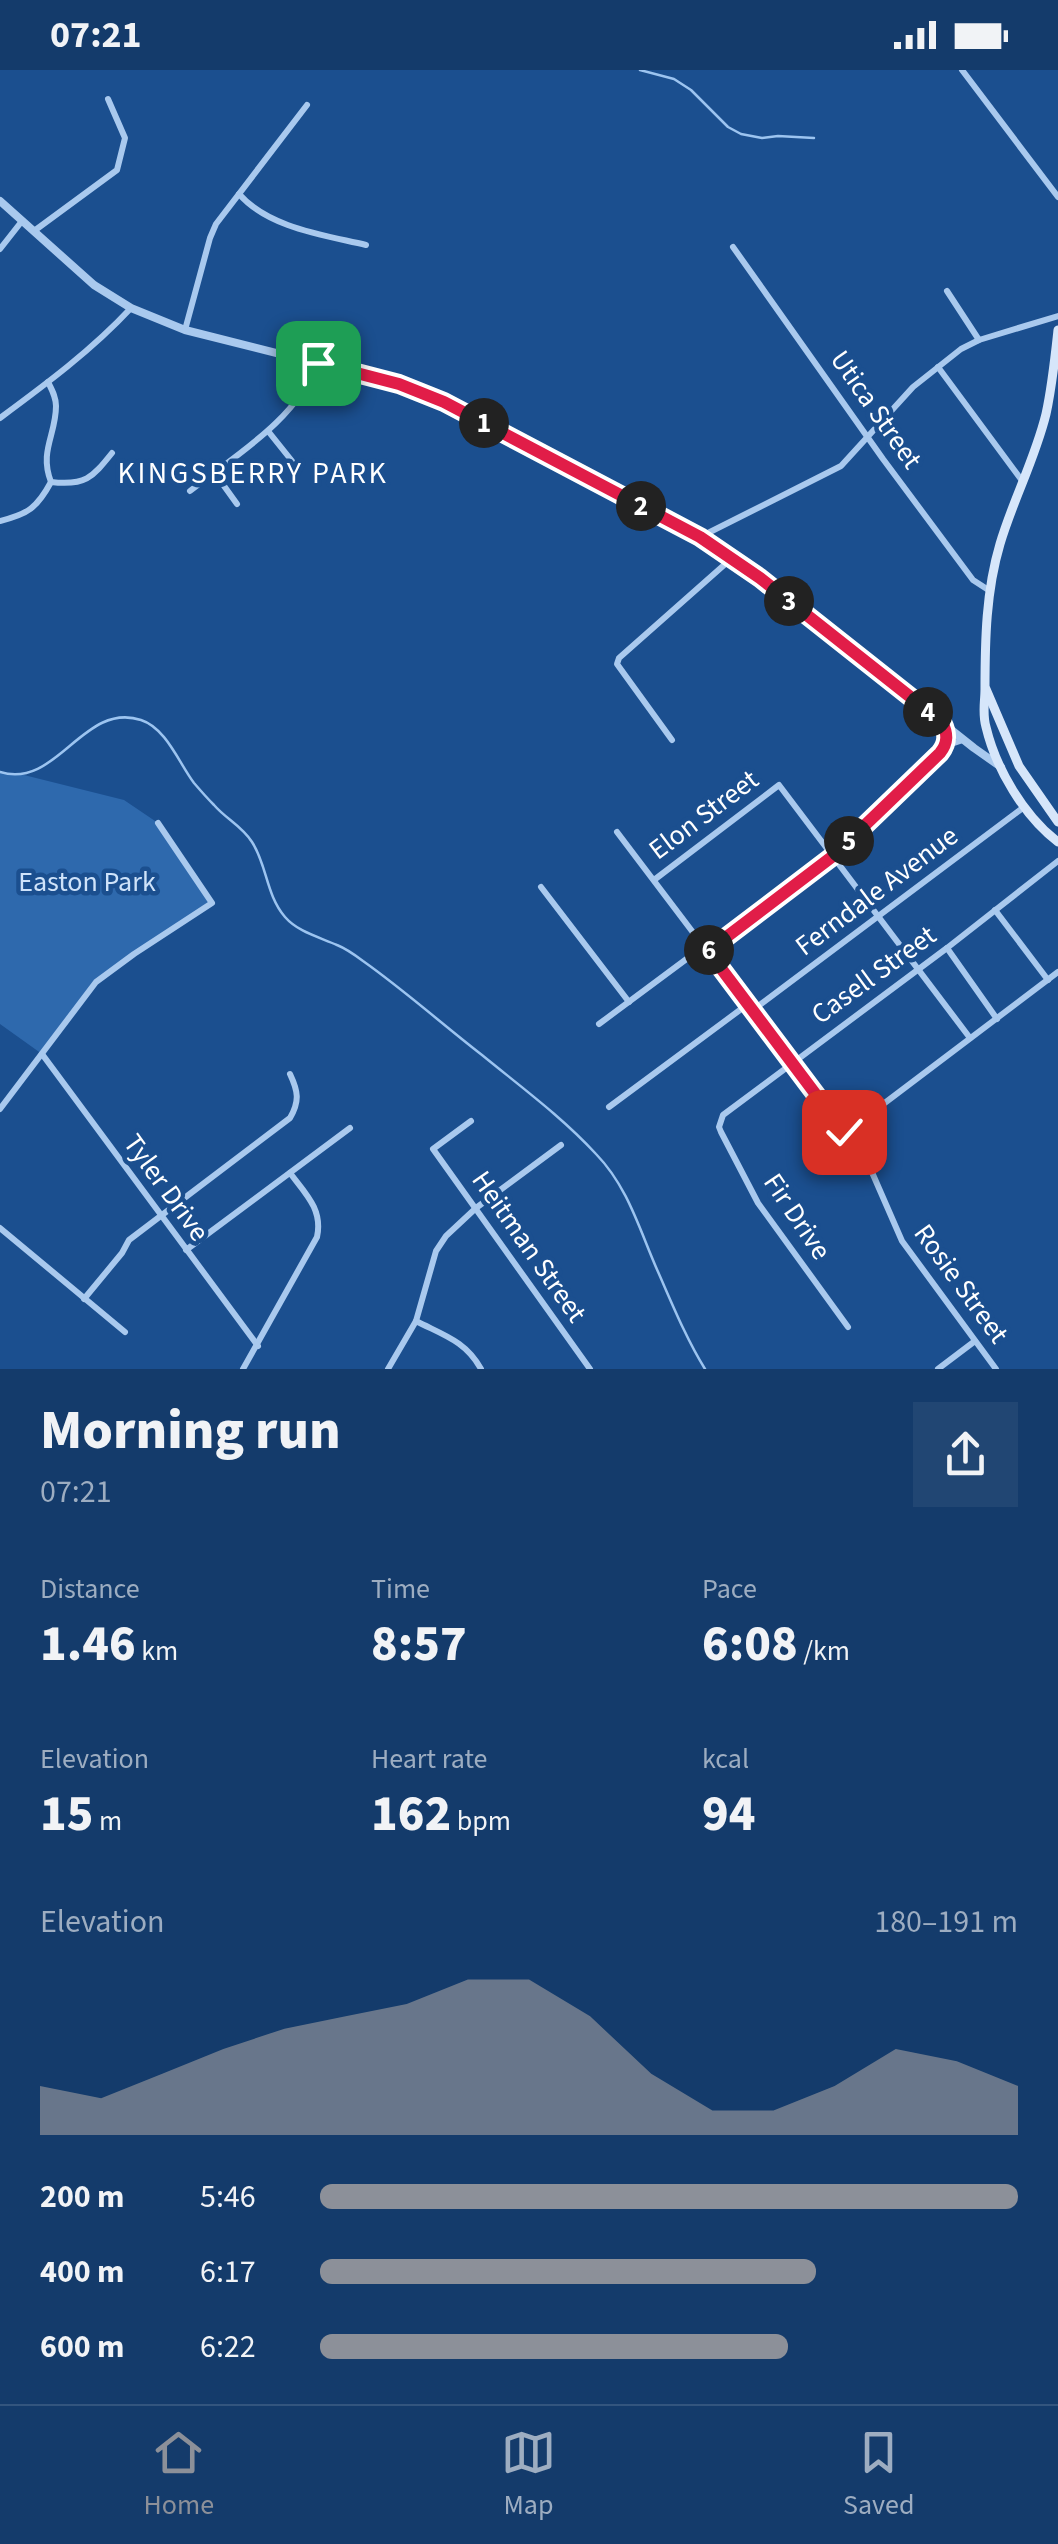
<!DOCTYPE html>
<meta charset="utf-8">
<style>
:root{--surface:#143b6b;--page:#214673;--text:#f1f3f6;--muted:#9dadc1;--line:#33557e;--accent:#8c9099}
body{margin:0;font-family:"Source Sans 3",sans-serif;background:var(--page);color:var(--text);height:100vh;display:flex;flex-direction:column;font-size:38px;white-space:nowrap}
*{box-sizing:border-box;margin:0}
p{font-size:32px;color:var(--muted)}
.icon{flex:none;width:55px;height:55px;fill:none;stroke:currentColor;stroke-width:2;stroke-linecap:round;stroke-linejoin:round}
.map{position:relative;height:1299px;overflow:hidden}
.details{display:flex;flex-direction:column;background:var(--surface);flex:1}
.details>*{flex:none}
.pin{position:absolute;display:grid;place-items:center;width:85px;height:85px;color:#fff;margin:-42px;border-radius:20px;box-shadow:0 5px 15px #0006}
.km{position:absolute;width:50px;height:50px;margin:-25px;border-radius:50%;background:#222;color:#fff;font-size:28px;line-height:50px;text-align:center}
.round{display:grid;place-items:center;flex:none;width:105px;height:105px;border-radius:0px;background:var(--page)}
.overview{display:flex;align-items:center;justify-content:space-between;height:170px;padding:0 40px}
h1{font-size:55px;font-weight:800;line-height:75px}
.figures{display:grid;grid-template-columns:repeat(3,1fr);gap:15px;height:170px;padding:10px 40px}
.figures div{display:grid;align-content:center}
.figures b{font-size:50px;font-weight:800}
.figures small{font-size:28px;font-weight:400}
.figures p{font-size:28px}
.chart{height:280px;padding:20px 40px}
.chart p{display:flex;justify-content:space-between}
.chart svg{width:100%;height:180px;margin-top:10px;fill:var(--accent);opacity:.7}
ul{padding:0 40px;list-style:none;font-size:32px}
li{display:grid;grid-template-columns:160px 120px 1fr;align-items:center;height:75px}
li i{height:25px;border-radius:12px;background:var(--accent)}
.status{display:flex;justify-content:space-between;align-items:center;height:70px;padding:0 50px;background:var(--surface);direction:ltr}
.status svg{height:28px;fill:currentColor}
.tabs{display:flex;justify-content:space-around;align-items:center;height:140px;border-top:2px solid var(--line);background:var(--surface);font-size:28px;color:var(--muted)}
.tabs a{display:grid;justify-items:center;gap:5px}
.tabs .selected{color:var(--accent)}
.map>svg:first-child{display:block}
</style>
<div class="status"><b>07:21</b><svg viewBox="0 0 49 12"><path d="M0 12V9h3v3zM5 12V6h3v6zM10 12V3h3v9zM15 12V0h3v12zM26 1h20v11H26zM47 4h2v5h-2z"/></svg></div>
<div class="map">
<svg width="1058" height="1299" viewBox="0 0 1058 1299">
<rect width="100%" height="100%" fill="#1b4f8f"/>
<polygon fill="#2e69ad" points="0,702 20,704 124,730 158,753 212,833 96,912 42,984 0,954"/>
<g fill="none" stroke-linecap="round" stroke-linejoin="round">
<g stroke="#9cc4f0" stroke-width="2.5">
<polyline points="640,0 674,9 691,20 728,57 741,64 762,68 778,66 814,68"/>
<path d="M0,702C57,720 83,631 141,650C166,658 179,693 194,713C200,720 207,728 214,735C226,749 242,756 252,772C267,795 266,825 285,847C298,862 319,867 337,875C347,879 355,885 363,891C404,920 442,954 482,985C521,1017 562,1047 596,1084C629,1118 640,1162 659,1204C673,1236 687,1270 705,1299"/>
</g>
<g stroke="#a9c9ee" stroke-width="6">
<polyline points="962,0 1058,127"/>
<path d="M239,124C269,158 324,165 366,175"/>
<polyline points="34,161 117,100 125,68 108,29"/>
<polyline points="733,177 883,389 973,510 990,521"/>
<polyline points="0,179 22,151"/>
<polyline points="947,221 979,270"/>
<polyline points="185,260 210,168 216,154 307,35"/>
<polyline points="938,297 1023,412"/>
<path d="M48,312C52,320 56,327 56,336C56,365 39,381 51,412C85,416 92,408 112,383"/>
<path d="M0,348C46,314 92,280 131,238"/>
<polyline points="268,361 292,391"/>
<polyline points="214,402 237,434"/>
<path d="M190,421C237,384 295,351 318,293"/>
<path d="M0,451C28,444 37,438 51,412"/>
<polyline points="700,467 841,396 913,317 961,279 979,270 1058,246"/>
<polyline points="672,670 617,594 619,588 732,488"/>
<polyline points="617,762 863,1087 871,1100 902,1171 996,1299"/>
<polyline points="654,810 779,715 970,968"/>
<polyline points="541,817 629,932"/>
<polyline points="995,840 1048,910"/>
<polyline points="947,878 997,949"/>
<polyline points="708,881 833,786 945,676 963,670"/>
<polyline points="753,940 1024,737"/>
<polyline points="599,954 704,876"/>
<polyline points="42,984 258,1276"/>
<polyline points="609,1037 748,934"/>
<polyline points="0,1039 96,912 134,884 212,833 158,753"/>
<polyline points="471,1051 433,1079 590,1299"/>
<polyline points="845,1063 1058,902"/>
<polyline points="0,1158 125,1262"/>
<polyline points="186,1180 350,1058"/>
<path d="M84,1229L122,1183L129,1170L290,1048C300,1031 298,1021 290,1004"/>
<path d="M416,1251C443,1265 466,1271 481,1299"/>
<polyline points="848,1257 758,1133 721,1062 719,1057 723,1045 947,878 1058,791"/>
<path d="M243,1299L317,1167C323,1140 306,1124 290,1103"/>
<polyline points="388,1299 416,1251 436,1181 446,1166 476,1138 561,1075"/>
<polyline points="938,1299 975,1271"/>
</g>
<polyline stroke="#a9c9ee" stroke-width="8" points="0,131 94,215 131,238 185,260 399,314 444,332 700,467 732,488 799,539 974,678 1001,697"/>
<g stroke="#d6e6fa" stroke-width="9">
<path d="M1058,260C1055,288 1052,317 1046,344C1035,389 1013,430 1000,474C986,521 985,570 985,619C985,632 982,643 986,657C996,699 1024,746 1058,772"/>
<polyline points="986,619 1019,696 1058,752"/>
</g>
</g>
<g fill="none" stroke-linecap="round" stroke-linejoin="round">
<defs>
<path id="route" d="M318,293L399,314L444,332L700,467L760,508L942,652C948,664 948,673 940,683L833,786L708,881L844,1062"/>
</defs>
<use href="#route" stroke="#fff" stroke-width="20"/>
<use href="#route" stroke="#e11d48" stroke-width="12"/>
</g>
<g text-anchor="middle" stroke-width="9" stroke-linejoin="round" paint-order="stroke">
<g font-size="28" fill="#fff" stroke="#1b4f8f">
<text transform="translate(877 339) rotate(55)" y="10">Utica Street</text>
<text transform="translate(703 744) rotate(-37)" y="10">Elon Street</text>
<text transform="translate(876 820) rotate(-37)" y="10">Ferndale Avenue</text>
<text transform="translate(873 904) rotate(-36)" y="10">Casell Street</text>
<text transform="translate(167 1117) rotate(54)" y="10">Tyler Drive</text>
<text transform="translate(798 1146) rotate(56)" y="10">Fir Drive</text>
<text transform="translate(530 1176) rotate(55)" y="10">Heitman Street</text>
<text transform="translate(962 1213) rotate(54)" y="10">Rosie Street</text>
</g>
<g font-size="28" fill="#cfe3fa" stroke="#1b4f8f">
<text x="87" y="821">Easton Park</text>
</g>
<g font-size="30" letter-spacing="2.5" fill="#fff" stroke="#1b4f8f">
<text x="253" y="413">KINGSBERRY PARK</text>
</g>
</g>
</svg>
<div class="pin" style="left:318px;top:293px;background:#1e9e55"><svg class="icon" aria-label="arrive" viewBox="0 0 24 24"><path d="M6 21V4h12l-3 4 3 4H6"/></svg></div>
<div class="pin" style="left:844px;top:1062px;background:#d93025"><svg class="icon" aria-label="check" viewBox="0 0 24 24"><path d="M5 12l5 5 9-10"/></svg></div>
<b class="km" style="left:484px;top:353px">1</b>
<b class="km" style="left:641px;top:436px">2</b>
<b class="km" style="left:789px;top:531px">3</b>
<b class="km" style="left:928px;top:642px">4</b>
<b class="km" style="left:849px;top:771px">5</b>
<b class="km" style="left:709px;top:880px">6</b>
</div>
<section class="details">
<div class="overview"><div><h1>Morning run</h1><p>07:21</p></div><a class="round"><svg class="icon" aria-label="share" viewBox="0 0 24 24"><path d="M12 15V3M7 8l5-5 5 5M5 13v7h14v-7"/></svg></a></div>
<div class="figures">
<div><p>Distance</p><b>1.46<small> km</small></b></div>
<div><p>Time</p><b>8:57</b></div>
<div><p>Pace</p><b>6:08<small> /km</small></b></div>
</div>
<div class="figures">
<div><p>Elevation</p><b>15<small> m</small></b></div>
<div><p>Heart rate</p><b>162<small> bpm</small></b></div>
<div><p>kcal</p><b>94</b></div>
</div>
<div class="chart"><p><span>Elevation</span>180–191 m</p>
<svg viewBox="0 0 160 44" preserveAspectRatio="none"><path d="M0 44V32L10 35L20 29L30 23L40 18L50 15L60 12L70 6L80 6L90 15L100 29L110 38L120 38L130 32L140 23L150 26L160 32V44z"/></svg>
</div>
<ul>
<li><b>200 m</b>5:46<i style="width:100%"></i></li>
<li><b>400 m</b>6:17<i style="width:71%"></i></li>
<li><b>600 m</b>6:22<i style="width:67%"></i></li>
</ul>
</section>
<nav class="tabs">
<a class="selected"><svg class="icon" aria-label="home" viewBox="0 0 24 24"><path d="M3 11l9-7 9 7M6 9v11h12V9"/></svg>Home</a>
<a><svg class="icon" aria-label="map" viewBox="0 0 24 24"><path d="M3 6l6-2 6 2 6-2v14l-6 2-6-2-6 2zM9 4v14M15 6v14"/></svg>Map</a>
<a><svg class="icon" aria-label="saved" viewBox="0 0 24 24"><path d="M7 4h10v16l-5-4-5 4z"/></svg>Saved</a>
</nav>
